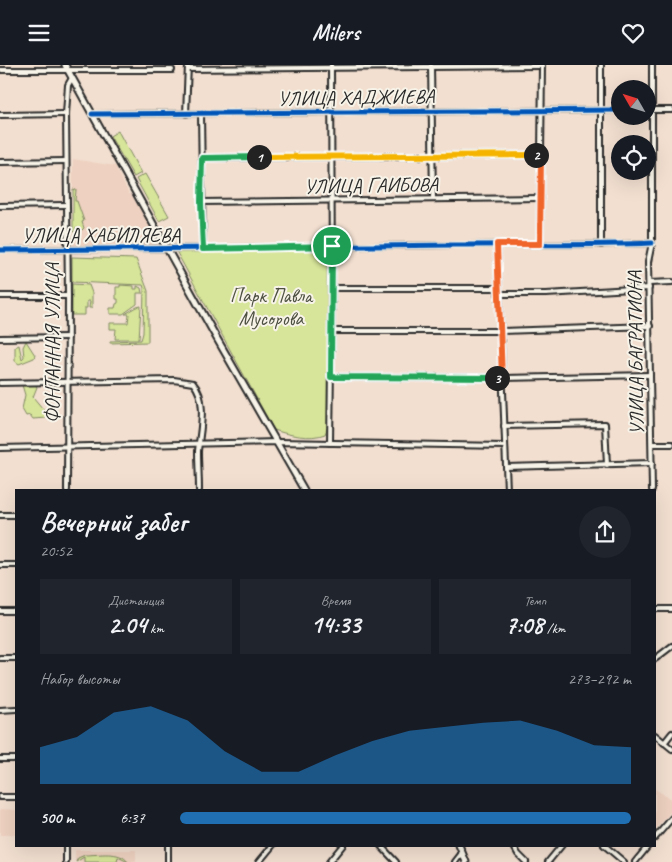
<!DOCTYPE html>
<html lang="ru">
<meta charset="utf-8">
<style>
:root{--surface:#171b24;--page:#20242c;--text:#f1f3f6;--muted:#9ea1a6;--accent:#1f6fb2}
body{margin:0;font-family:Caveat,sans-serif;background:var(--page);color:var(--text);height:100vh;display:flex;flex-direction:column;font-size:19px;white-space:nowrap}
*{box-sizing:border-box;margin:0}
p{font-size:16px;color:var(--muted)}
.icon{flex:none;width:28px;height:28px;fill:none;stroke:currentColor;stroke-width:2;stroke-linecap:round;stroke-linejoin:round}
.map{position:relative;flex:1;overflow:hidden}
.sheet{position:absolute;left:15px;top:424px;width:641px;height:358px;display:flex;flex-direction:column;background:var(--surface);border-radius:0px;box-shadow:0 5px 20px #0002}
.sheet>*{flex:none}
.needle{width:32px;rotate:309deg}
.fabs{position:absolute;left:611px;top:15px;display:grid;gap:10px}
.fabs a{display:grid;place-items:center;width:45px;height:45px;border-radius:50%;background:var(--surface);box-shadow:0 5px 20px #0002;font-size:25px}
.pin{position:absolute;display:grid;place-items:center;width:42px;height:42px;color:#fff;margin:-21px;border:2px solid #fff;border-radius:50%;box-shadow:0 1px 5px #0007}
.km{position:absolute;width:25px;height:25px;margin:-12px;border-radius:50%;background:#222;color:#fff;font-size:14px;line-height:25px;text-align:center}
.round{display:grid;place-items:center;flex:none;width:52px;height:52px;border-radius:26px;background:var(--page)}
.overview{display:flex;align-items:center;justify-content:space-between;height:85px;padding:0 25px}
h1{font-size:28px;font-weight:600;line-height:38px}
.stats{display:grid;grid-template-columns:repeat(3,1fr);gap:8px;height:85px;padding:5px 25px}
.stats div{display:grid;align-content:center;border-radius:0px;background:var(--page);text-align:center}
.stats b{font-size:25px;font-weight:600}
.stats small{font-size:14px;font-weight:400}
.stats p{font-size:14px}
.chart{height:140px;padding:10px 25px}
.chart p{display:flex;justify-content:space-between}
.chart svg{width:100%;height:90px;margin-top:5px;fill:var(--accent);opacity:.7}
ul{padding:0 25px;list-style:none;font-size:16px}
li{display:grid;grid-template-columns:80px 60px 1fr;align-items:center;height:38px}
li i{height:12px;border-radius:6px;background:var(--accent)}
header{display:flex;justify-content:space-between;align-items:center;height:65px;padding:0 25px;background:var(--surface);font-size:22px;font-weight:600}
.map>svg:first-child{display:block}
</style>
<header><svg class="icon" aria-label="menu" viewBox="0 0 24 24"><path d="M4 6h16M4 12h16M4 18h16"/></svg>Milers<svg class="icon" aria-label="heart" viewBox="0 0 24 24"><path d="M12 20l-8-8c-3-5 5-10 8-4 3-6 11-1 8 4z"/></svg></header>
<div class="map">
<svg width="672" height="797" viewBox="0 0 672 797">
<rect width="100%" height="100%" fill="#f2dfd0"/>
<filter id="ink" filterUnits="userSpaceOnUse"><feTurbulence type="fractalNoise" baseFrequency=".02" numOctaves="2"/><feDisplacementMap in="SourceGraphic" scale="10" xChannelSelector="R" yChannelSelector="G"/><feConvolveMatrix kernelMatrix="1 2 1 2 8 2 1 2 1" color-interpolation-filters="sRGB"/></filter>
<g filter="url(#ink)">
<g fill="#eed1c0">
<polygon points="73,94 115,101 129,129 131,129 160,180 73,180"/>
<polygon points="655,724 672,735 672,745 655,765"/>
<polygon points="0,744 16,745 16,770 0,770"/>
<rect x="75" y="785" width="61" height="12"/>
</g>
<g fill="#d6e599" stroke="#808862">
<polygon points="118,66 141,108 134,112 110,71"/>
<polygon points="145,109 169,151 159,156 136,114"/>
<polygon points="73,124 76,125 75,136 77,136 84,156 82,157 84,163 82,165 76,162 76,166 73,167"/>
<path d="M327,184L328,361L325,369C310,375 289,370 274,365L176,186Z"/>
<polygon points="72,192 136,194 148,226 148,277 110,278 110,276 141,275 143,268 144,223 143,220 72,217"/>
<polygon points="72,219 89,220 92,228 92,243 89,243 90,236 87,236 87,243 85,243 85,250 72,250"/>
<polygon points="120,220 134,221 134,224 137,224 137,221 141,223 142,228 137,228 137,239 123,249 110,249 110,243 115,243 116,239 118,238 118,234 116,234 116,222 120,222"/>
<polygon points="141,241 139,274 115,274 116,264 110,264 110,258 128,258 129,249 125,249 137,242"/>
<polygon points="26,276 35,290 34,293 19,299 15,296 15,282 19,280 22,294 24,292 23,282"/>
<polygon points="34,318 37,322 33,332 48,350 46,353 33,354 30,350 26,351 22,344 25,330 22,320"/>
<path d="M85,790C98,790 120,785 128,797L118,792L117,797H84V792L76,797L78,793Z"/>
</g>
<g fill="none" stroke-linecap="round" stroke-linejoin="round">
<defs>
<g id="minor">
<polyline points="431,0 433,134"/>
<polyline points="601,0 601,180"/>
<polyline points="188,4 542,1"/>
<polyline points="0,5 172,5"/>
<polyline points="648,45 672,45"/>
<polyline points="92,49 620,45"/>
<polyline points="186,49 188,0"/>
<polyline points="201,49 203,184"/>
<polyline points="0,50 66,49"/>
<polyline points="202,93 541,90"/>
<polyline points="0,97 66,96"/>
<polyline points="201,137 541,133"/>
<polyline points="0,141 66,140"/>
<polyline points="497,179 507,425"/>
<polyline points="540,179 542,0"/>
<path d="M0,185C152,184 303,182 455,180C521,179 587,181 652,178"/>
<polyline points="649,218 672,217"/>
<polyline points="332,223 498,223"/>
<polyline points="498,229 546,229 649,223"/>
<polyline points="0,231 68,231"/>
<polyline points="332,266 501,266 650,261"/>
<polyline points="0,273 68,272"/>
<polyline points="331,312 503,313 650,310"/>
<path d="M0,318L174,315L193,318C208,335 200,366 198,386C198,399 199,412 199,425"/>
<polyline points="504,361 605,359 607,400"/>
<polyline points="330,378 332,223 331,0"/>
<polyline points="652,379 672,379"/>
<polyline points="0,383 277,377 505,381"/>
<polyline points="506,402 652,398"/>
<polyline points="67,425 68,231 66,49 68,20 72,13"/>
<polyline points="652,425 648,197 652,178 652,0"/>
<polyline points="0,450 16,450"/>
<polyline points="0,500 16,500"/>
<polyline points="655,544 672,544"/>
<polyline points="0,546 16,546"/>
<polyline points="0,593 16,593"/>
<polyline points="655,594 672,581"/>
<polyline points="0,645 16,644"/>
<polyline points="655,670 672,684"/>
<polyline points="664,678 672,668"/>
<polyline points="0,694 16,694"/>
<polyline points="0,732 16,732"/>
<polyline points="655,773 672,753"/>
<polyline points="168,780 168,797"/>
<polyline points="380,780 396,797"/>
<polyline points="513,780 518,789 526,797"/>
<polyline points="604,780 624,797"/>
<polyline points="66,797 66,780"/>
<polyline points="259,797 273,780"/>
<polyline points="329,797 343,780"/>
<polyline points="455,797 462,788"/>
<polyline points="548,797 562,780"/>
<polyline points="635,797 649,780"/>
</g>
<g id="major">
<polyline points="65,0 216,272 304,425"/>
<polyline points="459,780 466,797"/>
</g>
</defs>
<use href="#minor" stroke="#2b2b2b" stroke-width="8"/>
<use href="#major" stroke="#2b2b2b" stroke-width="9"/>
<use href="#minor" stroke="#f7f3e8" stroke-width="4"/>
<use href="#major" stroke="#f7f3e8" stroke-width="5"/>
<defs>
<g id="cycleway">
<polyline points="92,49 620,45"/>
<path d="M0,185C152,184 303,182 455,180C521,179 587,181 652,178"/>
</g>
</defs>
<use href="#cycleway" stroke="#f7f3e8" stroke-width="8"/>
<use href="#cycleway" stroke="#0057b8" stroke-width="5"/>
</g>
</g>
<g fill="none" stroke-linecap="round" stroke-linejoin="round" filter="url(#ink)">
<defs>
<polyline id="split-1" points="259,92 202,93 201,137 203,184 332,181"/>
<polyline id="split-2" points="259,92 536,90"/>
<polyline id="split-3" points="497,313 502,313 497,179 540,179 541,90 536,90"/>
<polyline id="split-4" points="332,181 331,312 497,313"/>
</defs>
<use href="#split-1" stroke="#fff" stroke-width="10"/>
<use href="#split-2" stroke="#fff" stroke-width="10"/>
<use href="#split-3" stroke="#fff" stroke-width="10"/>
<use href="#split-4" stroke="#fff" stroke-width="10"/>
<use href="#split-1" stroke="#22a559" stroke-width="6"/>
<use href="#split-2" stroke="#f5b400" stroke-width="6"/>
<use href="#split-3" stroke="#f0652b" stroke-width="6"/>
<use href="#split-4" stroke="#22a559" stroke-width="6"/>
</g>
<g text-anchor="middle" stroke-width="4" stroke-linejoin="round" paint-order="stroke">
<g font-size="20" fill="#2b2b2b" stroke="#f7f3e8">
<text transform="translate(356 32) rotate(-1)" y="7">УЛИЦА ХАДЖИЕВА</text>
<text transform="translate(371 120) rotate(-1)" y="7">УЛИЦА ГАИБОВА</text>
<text x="101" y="177">УЛИЦА ХАБИЛЯЕВА</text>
<text transform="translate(52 278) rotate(-90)" y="7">ФОНТАННАЯ УЛИЦА</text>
<text transform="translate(635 288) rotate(-91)" y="7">УЛИЦА БАГРАТИОНА</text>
</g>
<g font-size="20" fill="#4d5041" stroke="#f7f3e8">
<text x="271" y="237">Парк Павла<tspan x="271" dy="23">Мусорова</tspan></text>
</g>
</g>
</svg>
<div class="fabs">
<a><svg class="needle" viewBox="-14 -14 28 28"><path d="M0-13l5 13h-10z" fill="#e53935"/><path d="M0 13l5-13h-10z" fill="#9ea1a6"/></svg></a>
<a><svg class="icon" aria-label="locate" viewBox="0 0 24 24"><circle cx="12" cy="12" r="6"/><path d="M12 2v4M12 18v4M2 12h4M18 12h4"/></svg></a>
</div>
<div class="pin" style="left:332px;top:181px;background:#1e9e55"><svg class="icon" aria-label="arrive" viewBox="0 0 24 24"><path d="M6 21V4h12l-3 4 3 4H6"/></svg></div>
<b class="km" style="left:259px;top:92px">1</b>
<b class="km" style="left:536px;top:90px">2</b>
<b class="km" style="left:497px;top:313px">3</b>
<section class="sheet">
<div class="overview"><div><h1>Вечерний забег</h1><p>20:52</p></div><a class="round"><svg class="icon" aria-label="share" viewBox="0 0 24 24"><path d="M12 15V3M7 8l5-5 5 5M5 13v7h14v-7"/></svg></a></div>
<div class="stats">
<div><p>Дистанция</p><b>2.04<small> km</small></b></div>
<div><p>Время</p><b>14:33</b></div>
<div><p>Темп</p><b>7:08<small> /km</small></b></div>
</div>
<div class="chart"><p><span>Набор высоты</span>273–292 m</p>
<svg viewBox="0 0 160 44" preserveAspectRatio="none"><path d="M0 44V26L10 21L20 9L30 6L40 13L50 28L60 38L70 38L80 30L90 23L100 18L110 16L120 14L130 13L140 18L150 25L160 26V44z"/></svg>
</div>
<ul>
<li><b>500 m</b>6:37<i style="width:100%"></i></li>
</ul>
</section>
</div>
